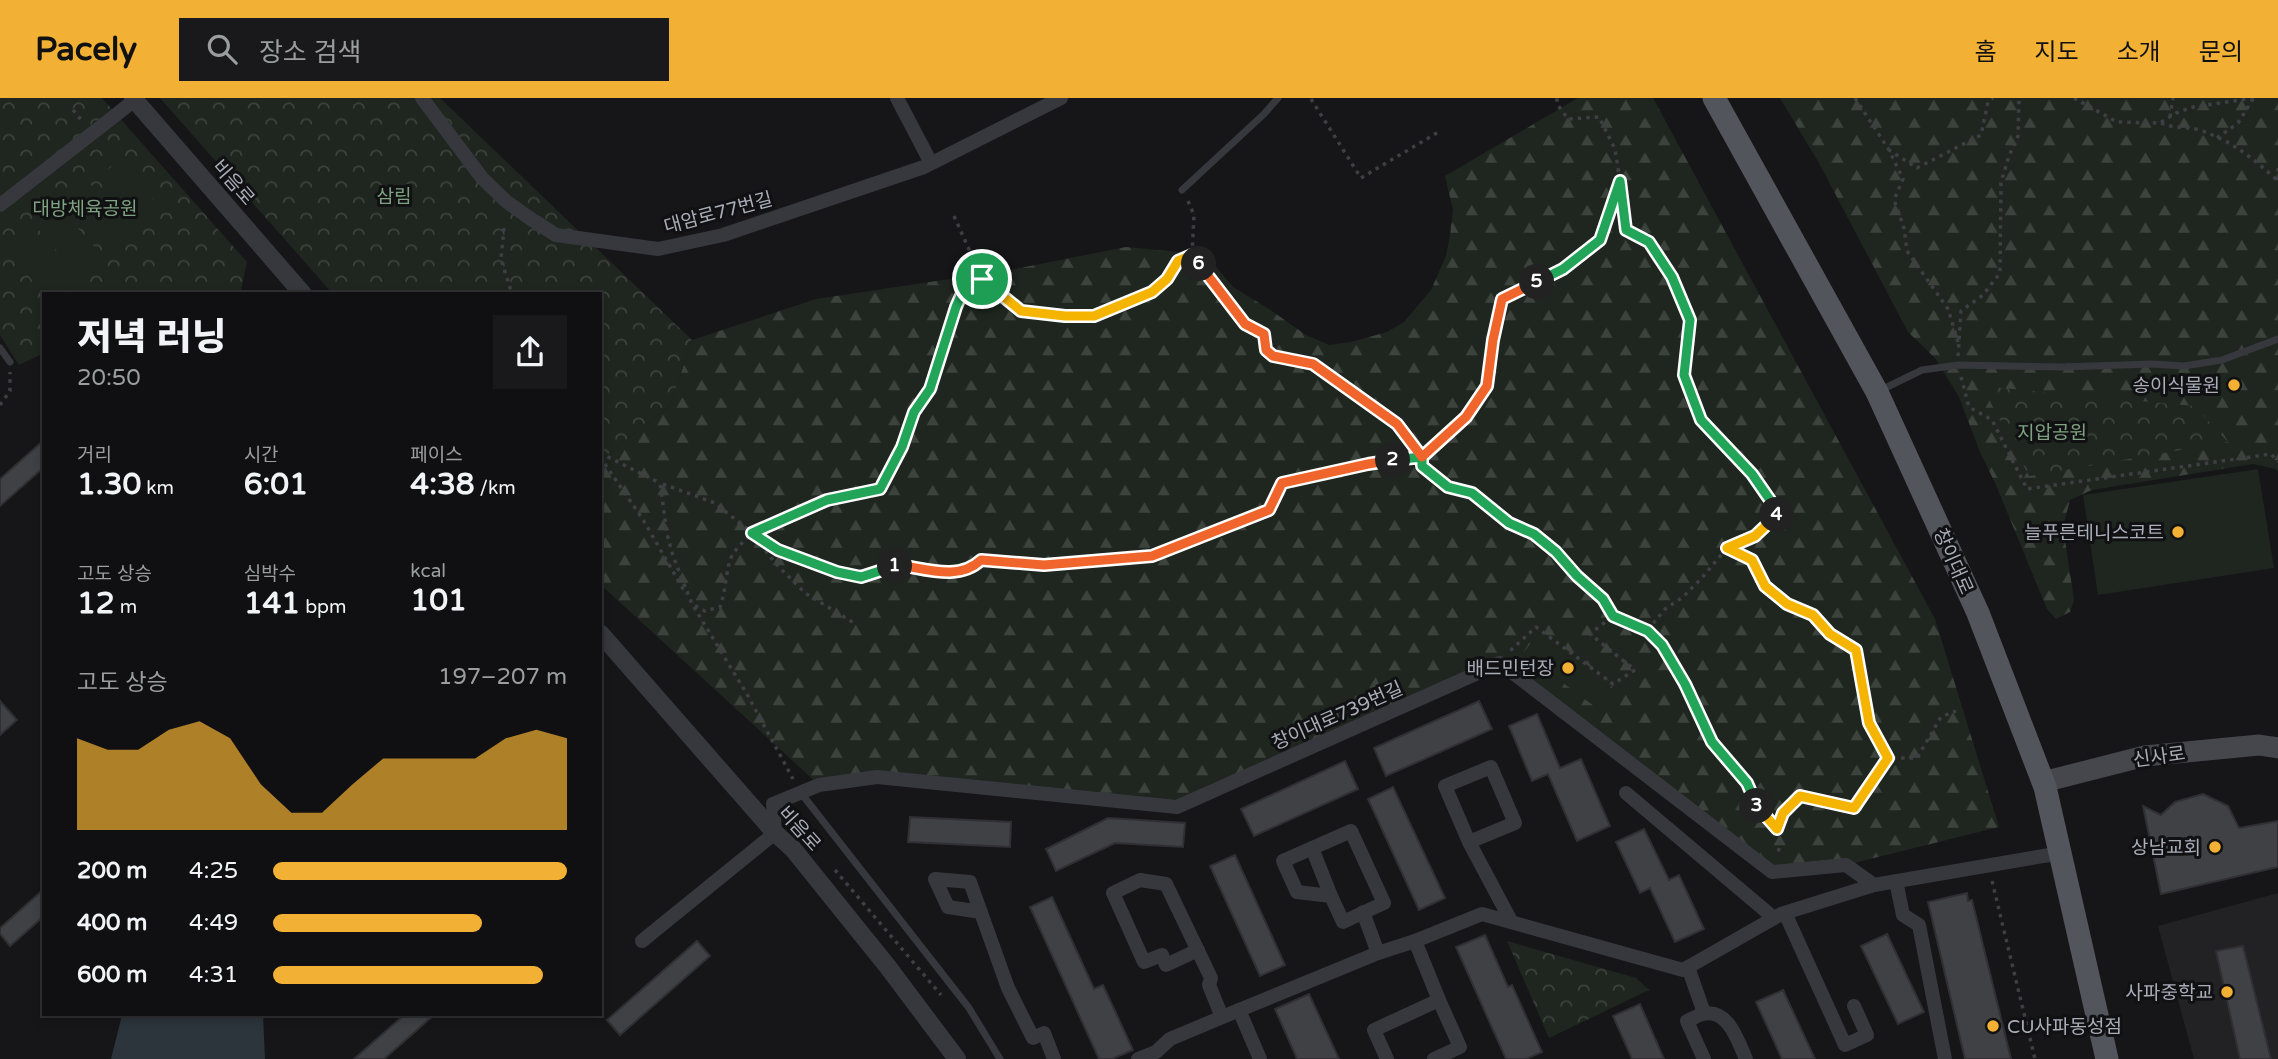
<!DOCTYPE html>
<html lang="ko">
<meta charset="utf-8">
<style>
:root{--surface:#101012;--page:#19191b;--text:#f1f3f6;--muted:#9c9d9f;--line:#303032;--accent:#f2b134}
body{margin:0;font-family:"Varela Round","Noto Sans KR",sans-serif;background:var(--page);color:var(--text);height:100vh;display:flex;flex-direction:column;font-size:26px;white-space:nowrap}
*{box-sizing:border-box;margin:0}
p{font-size:23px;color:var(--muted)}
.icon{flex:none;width:38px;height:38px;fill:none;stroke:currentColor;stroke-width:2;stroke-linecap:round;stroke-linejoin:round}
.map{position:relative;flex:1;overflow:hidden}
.sheet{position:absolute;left:42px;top:194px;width:560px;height:724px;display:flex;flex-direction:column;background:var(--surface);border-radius:0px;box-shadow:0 4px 10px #0003,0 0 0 2px var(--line)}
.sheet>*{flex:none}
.pin{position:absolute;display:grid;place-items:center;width:60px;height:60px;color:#fff;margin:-30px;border:4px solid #fff;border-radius:50%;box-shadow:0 2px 7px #0007}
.km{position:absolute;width:35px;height:35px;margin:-18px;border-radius:50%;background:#222;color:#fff;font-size:19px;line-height:35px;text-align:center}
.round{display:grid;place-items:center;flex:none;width:74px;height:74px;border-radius:0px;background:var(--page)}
.headline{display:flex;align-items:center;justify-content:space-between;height:119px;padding:0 35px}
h1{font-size:38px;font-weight:800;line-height:52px}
.stats{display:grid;grid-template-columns:repeat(3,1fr);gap:10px;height:119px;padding:7px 35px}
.stats div{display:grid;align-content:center}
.stats b{font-size:30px;font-weight:800}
.stats small{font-size:19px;font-weight:400}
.stats p{font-size:19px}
.chart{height:196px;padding:14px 35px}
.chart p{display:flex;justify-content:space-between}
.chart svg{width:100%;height:126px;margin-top:7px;fill:var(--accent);opacity:.7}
ul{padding:0 35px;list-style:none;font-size:23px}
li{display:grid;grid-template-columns:112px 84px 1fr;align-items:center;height:52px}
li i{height:18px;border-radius:9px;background:var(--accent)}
header{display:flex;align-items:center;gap:42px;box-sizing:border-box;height:98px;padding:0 35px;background:var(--accent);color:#111}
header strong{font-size:33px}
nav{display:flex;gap:38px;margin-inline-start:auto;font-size:24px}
.search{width:490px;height:63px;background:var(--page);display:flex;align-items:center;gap:18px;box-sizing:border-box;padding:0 24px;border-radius:0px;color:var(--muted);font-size:26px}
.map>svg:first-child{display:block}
</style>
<header>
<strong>Pacely</strong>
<div class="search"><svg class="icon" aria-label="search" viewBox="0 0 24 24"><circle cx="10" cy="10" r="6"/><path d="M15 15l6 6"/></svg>장소 검색</div>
<nav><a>홈</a><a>지도</a><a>소개</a><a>문의</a></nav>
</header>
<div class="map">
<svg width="2278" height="961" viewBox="0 0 2278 961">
<defs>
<pattern id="forest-firs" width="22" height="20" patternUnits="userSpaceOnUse" patternTransform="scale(1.75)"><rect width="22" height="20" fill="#1e261f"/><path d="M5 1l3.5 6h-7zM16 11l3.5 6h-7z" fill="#3c433d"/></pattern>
<pattern id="park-crowns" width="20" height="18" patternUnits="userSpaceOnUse" patternTransform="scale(1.75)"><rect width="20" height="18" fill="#1e261f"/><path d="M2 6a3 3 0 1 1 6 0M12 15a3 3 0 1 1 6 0" fill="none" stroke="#3c433d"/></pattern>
</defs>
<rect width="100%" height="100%" fill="#161618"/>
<polygon fill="#222225" points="2278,795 2278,961 2194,961 2158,828"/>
<g fill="url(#forest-firs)">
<polygon points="1578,0 1653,0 1935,521 1999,729 1846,767 1772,774 1500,565 1177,709 878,679 819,687 600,486 600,362 670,308 692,242 816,201 1010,172 1126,149 1201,156 1217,170 1233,189 1269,211 1306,237 1329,247 1351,244 1387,234 1404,224 1431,192 1446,158 1450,137 1453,112 1445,78"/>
<polygon points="1780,0 2278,0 2278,374 2276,371 2253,366 2092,392 2070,402 2063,429 2074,502 2070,514 2056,521 2047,511 1996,387 1980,354 1959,299 1935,260 1908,234 1819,65"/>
</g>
<g fill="url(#park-crowns)">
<polygon points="0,0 102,0 247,164 241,192 236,196 44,196 44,255 19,267 0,237"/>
<polygon points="160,0 440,0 692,242 670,308 600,362 600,196 333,196"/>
<polygon points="1982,288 2194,308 2228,344 2029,378"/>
<polygon points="1507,843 1636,880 1649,892 1549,940"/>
</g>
<g fill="#1e261f">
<polygon points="119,62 161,110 139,129 97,81"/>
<polygon points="90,86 133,133 111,153 68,106"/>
<polygon points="61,111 104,160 81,180 38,131"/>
<polygon points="33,138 74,185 61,196 44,196 10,156"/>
<polygon points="2258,371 2274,470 2098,497 2083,397"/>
<polygon points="1541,533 1613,586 1594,608 1523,555"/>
</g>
<polygon fill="#2c353c" points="122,917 263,917 265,961 111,961"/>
<g fill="#404145" stroke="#303034" stroke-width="2">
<polygon points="44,342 44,369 0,408 0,381"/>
<polygon points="0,603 17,622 0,637"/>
<polygon points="1479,603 1492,631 1386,678 1374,650"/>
<polygon points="1537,616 1560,670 1581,661 1610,728 1577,743 1548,676 1532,683 1509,628"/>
<polygon points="1345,663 1358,691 1254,738 1241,711"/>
<polygon points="1393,689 1445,800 1419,812 1368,701"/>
<polygon points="2203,696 2228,708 2239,730 2278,723 2278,769 2161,796 2143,708 2161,717 2175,704"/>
<polygon points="910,719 1011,724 1010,749 908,744"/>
<polygon points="1108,720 1185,725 1183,749 1115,745 1056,773 1046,751"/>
<polygon points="1644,731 1669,782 1679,777 1704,831 1675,844 1650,790 1640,795 1616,744"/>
<polygon points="1235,757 1285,867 1260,878 1210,768"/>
<polygon points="44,791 44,818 10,848 0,836 0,830"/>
<polygon points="1967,795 1968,803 1972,802 2011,961 1965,961 1928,804"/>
<polygon points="1052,799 1094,891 1103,887 1133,952 1112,961 1099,961 1030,809"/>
<polygon points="1887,836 1924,914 1898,926 1861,848"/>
<polygon points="1485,837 1508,889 1512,887 1542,954 1526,961 1506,961 1456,849"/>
<polygon points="697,843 710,858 620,937 607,922"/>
<polygon points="2243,848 2271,961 2240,961 2216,853"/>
<polygon points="1783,892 1815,961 1782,961 1756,904"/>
<polygon points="1309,896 1339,961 1297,961 1275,911"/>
<polygon points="1640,906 1664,961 1632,961 1613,918"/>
<polygon points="404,917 434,917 384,961 354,961"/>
</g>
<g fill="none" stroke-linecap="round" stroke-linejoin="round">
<g stroke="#3d3f44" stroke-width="3.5" stroke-dasharray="3.5 5" stroke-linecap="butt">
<polyline points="1855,0 1889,52"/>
<polyline points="2074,0 2117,24 2160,25 2176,15 2193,9 2254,0"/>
<polyline points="1311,1 1361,80 1440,33"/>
<polyline points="73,12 83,24"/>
<polyline points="2170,19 2173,0"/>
<path d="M2161,25C2174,31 2186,28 2199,32C2231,42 2254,61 2278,83"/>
<polyline points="2217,40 2238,25 2253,1"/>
<polyline points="2278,82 2278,67"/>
<polyline points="1621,87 1626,132 1649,144 1672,179 1690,222 1684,277 1701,322 1752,376 1779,415 1755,438 1727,450"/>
<path d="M1188,103L1194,117L1192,157L1178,163L1167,181L1152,194L1094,218H1065L1021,213L982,181L966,184L956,209L930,291L914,314L902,349L880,391C836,400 759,416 733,456C726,466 726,494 720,509L705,513L692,506L673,458L667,436L660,385L715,405L752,435L778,452L837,474L861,479L899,467L949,475L970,472L981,462L1044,467L1152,458L1269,412L1282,385L1368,366L1422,359L1466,319L1487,288L1493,241L1502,201L1563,171L1600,142L1620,83L1615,51L1599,19L1568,21L1557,6V0"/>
<polyline points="954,118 982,180"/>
<polyline points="504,130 501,161 512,196"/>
<polyline points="1192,157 1245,226 1264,236 1266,252 1273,258 1313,266 1397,326 1422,359 1422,368 1448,389 1472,395 1509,425 1534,436 1556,454 1577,478 1603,501 1613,518 1590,536 1635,572 1613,586 1536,529 1510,553"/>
<polyline points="1958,244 1948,211 1907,153 1904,130 1894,102 1903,81 1889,52 1917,70 1981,37 1988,4 1993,0"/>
<polyline points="1958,258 1961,213 1983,197 2000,175 2001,84 2009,58 2018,38 2019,0"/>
<polyline points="1961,279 1969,309 1992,322 2027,391 2271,356 2278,364"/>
<polyline points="0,307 10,293 10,274"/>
<polyline points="600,355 660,385"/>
<polyline points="600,359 642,420 686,496"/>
<polyline points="755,439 776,466 805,495 854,525"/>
<polyline points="694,509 748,598 793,681"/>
<polyline points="1613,518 1648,532 1662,547 1685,586 1712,644 1747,686 1756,707 1782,740 1777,758"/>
<polyline points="1648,532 1665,511 1683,499 1701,481 1727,450 1752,462 1765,488 1787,506 1813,517 1830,536 1856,552 1869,625 1888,660"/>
<polyline points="1777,731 1783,715 1800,698 1854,710 1888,660 1917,660 1941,619 1956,613"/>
<polyline points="835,772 941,897"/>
<polyline points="1992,783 2035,961"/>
</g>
<g stroke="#37383d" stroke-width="7">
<polyline points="1182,92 1264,16 1278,0"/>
<polyline points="0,250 10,264"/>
<polyline points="1881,292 1922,272 1958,267 2062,269 2152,266 2184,268 2222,262 2278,241"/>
<polyline points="801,695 969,910 1000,961"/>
</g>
<g stroke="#37383d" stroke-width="14">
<polyline points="422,0 482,80 507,104 528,119 556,137 658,151 723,137 924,69 1061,0"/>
<polyline points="897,0 931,65"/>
<polyline points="0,107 135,2"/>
<polyline points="1626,695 1774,820"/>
<polygon points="1351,733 1384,805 1343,824 1331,798 1297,794 1283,763"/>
<polyline points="1469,744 1515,725 1491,669 1445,688 1469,744 1511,823"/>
<polyline points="1312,750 1331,798"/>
<polyline points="1896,783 1903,817 1919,827 1945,961"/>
<polyline points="981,814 948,809 935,781 970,784 1008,890 1033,940 1044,935 1054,961"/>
<polyline points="1363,814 1378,855"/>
<polyline points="1785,815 1845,947 1867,937 1854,908"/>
<polyline points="642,843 775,735 773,706 819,687 877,679 1177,709 1500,565 1772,774 1846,767 1874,787"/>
<polyline points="1415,843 1439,902"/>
<polyline points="1198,852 1166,867 1162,857 1144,864 1113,795 1140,782 1166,786 1211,880 1209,887 1222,919"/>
<polyline points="1688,869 1704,915"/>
<polyline points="1239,912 1260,961"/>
<polyline points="1138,961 1156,954 1170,941 1232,915 1378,855 1415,843 1482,816 1683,872 1781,816 1874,787 2061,755"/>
<polyline points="1387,961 1374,932 1439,902 1460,949 1434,961"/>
<path d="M1704,961L1687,923C1692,921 1698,917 1703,916C1728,910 1738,943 1746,961"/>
</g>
<g stroke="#37383d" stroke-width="18">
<polyline points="133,0 303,196"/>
<polyline points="600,535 775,735 793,751 888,869 957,961"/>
</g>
<polyline stroke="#45474d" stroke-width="21" points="2043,684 2145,658 2259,647 2278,650"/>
<polyline stroke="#53555c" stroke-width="23" points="1714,0 1877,294 1978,515 2045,689 2107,961"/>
</g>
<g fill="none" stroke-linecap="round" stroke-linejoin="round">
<defs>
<polyline id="split-1" points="895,468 861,479 837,474 778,452 752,435 827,402 880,391 902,349 914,314 930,291 956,209 967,184 982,181"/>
<path id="split-2" d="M895,468L899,467C927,471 959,483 981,462L1044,467L1152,458L1269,412L1282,385L1368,366L1393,362"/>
<polyline id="split-3" points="1393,362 1422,359 1422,368 1448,389 1472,395 1509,425 1534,436 1556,454 1577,478 1603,501 1613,518 1648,533 1662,547 1685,586 1712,644 1747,685 1757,708"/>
<polyline id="split-4" points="1757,708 1777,731 1783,715 1800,698 1854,710 1888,660 1869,625 1856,552 1830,536 1813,517 1787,506 1765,488 1752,462 1727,450 1755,438 1777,417"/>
<polyline id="split-5" points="1537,184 1563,171 1600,142 1620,83 1626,132 1649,144 1672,179 1690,222 1684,277 1701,322 1752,376 1779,415 1777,417"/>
<polyline id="split-6" points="1199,166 1245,226 1264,236 1266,252 1273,258 1313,266 1397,326 1422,359 1466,319 1487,288 1493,242 1502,201 1537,184"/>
<polyline id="split-7" points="982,181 1021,213 1065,218 1094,218 1152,194 1167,181 1178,163 1192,157 1199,166"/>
</defs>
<use href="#split-1" stroke="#fff" stroke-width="14"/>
<use href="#split-2" stroke="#fff" stroke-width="14"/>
<use href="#split-3" stroke="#fff" stroke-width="14"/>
<use href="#split-4" stroke="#fff" stroke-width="14"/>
<use href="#split-5" stroke="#fff" stroke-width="14"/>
<use href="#split-6" stroke="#fff" stroke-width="14"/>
<use href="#split-7" stroke="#fff" stroke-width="14"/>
<use href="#split-1" stroke="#22a559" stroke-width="9"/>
<use href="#split-2" stroke="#f0652b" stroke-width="9"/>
<use href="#split-3" stroke="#22a559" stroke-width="9"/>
<use href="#split-4" stroke="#f5b400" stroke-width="9"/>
<use href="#split-5" stroke="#22a559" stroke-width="9"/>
<use href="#split-6" stroke="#f0652b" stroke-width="9"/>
<use href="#split-7" stroke="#f5b400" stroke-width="9"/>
</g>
<g fill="#f2b134" stroke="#111113" stroke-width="2.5">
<circle cx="2234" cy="287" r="7"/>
<circle cx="2178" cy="434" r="7"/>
<circle cx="1568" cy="570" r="7"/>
<circle cx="2215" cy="749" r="7"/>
<circle cx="2227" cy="894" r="7"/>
<circle cx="1993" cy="928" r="7"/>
</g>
<g text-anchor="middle" stroke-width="6" stroke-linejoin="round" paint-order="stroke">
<g font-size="19" fill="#a8adb8" stroke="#111113">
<text transform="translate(234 84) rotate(49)" y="7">비음로</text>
<text transform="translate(718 114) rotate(-15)" y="7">대암로77번길</text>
<text transform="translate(1954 463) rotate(66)" y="7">창이대로</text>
<text transform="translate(1337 617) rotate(-24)" y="7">창이대로739번길</text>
<text transform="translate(2159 658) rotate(-8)" y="7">신사로</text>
<text transform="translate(800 730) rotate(48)" y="7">비음로</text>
</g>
<g font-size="19" fill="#7fa381" stroke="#111113">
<text x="394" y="105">삼림</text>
<text x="85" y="117">대방체육공원</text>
<text x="2052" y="341">지압공원</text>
</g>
<g font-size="19" fill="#a8adb8" stroke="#111113" text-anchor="end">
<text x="2220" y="294">송이식물원</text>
<text x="2164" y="441">늘푸른테니스코트</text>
<text x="1554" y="577">배드민턴장</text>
<text x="2201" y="756">상남교회</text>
<text x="2213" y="901">사파중학교</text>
<text x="2007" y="935" text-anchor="start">CU사파동성점</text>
</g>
</g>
</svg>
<div class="pin" style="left:982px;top:181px;background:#1e9e55"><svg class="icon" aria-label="arrive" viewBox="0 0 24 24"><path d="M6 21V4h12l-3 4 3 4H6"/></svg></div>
<b class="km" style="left:895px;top:468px">1</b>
<b class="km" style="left:1393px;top:362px">2</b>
<b class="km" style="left:1757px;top:708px">3</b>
<b class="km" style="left:1777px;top:417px">4</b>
<b class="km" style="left:1537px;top:184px">5</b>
<b class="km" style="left:1199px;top:166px">6</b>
<section class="sheet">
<div class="headline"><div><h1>저녁 러닝</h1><p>20:50</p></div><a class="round"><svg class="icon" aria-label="share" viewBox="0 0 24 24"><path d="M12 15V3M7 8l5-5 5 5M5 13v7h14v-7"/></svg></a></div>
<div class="stats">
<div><p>거리</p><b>1.30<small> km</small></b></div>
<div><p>시간</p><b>6:01</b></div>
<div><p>페이스</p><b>4:38<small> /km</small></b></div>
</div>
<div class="stats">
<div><p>고도 상승</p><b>12<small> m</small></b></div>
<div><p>심박수</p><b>141<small> bpm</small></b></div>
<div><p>kcal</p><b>101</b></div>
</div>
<div class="chart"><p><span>고도 상승</span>197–207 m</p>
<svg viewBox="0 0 160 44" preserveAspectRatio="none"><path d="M0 44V12L10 16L20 16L30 9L40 6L50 12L60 28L70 38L80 38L90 28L100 19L110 19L120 19L130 19L140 12L150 9L160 12V44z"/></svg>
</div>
<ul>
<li><b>200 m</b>4:25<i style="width:100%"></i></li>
<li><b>400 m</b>4:49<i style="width:71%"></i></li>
<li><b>600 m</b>4:31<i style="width:92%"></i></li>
</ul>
</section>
</div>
